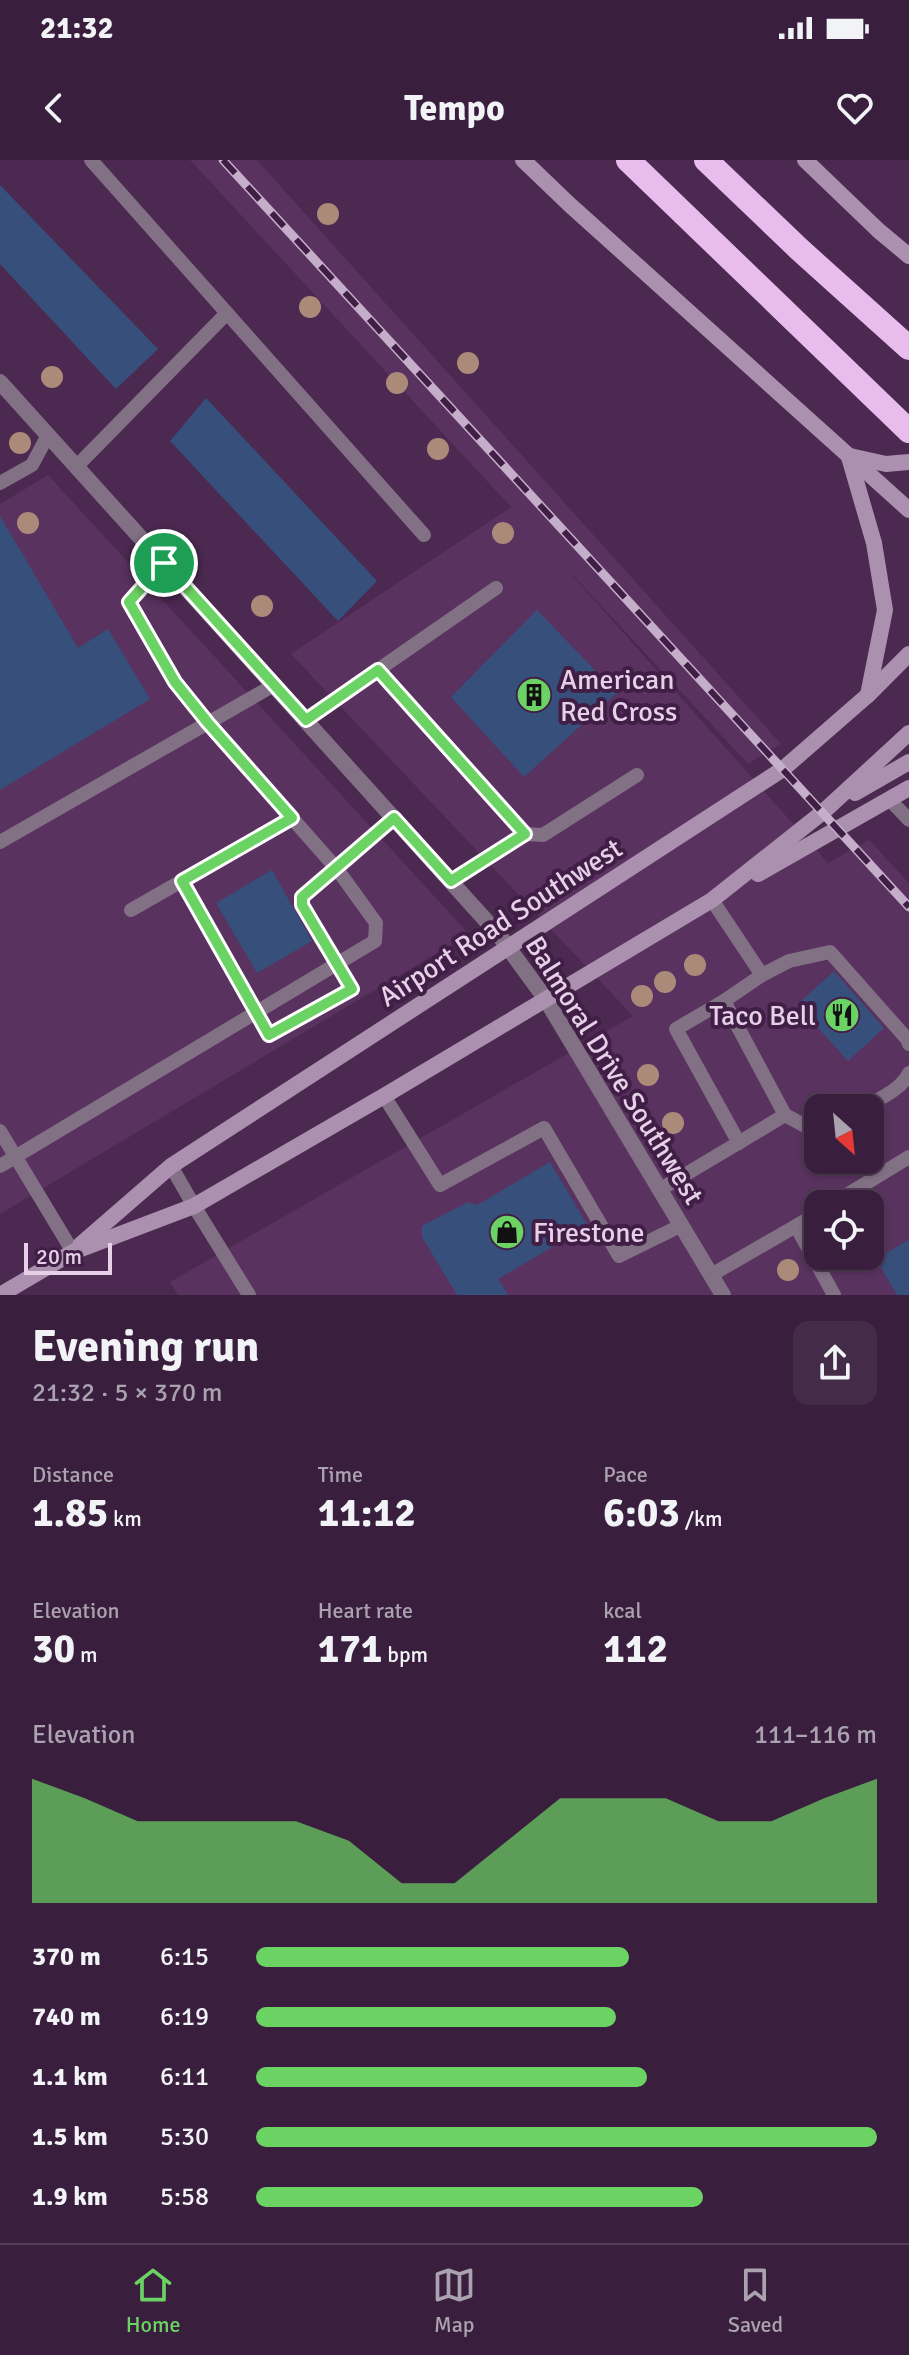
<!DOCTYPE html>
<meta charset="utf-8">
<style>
:root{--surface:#391f3d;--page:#442c48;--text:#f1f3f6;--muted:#aba2b0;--line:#533d57;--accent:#6bd363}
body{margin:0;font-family:Signika,sans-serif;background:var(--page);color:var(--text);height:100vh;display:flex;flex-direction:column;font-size:30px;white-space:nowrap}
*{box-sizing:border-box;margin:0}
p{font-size:26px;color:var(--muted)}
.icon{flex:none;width:44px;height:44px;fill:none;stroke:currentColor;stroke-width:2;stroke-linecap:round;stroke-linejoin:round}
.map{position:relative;height:1135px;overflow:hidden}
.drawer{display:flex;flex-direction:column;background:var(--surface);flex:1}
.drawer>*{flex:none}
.needle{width:52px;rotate:153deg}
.tools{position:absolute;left:804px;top:934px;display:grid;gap:16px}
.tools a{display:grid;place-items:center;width:80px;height:80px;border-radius:16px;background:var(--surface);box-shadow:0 2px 6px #0004,0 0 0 2px var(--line);font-size:40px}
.scale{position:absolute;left:24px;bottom:20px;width:88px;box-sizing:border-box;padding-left:8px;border:4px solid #e6d1e9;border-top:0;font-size:22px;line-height:28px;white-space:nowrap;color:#e6d1e9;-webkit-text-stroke:6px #411e46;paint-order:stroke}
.pin{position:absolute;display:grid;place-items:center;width:68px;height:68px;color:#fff;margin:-34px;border:4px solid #fff;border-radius:50%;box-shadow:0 2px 8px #0007}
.round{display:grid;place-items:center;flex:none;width:84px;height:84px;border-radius:16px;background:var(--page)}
.overview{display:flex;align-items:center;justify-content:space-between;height:136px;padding:0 32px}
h1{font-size:44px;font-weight:700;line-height:60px}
.metrics{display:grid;grid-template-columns:repeat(3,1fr);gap:12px;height:136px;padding:8px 32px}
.metrics div{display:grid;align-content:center}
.metrics b{font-size:40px;font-weight:700}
.metrics small{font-size:22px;font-weight:400}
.metrics p{font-size:22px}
.chart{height:224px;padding:16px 32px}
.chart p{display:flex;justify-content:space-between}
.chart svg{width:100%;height:144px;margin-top:8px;fill:var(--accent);opacity:.7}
ul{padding:0 32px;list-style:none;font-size:26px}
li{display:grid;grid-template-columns:128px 96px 1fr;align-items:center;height:60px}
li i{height:20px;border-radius:10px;background:var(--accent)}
.status{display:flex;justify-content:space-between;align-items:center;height:56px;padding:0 40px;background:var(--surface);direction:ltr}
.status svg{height:22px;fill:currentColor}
header{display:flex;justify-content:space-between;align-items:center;height:104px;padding:0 32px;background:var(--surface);font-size:36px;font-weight:700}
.dock{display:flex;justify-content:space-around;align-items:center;height:112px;border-top:2px solid var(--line);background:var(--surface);font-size:22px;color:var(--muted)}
.dock a{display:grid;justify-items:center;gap:4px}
.dock .on{color:var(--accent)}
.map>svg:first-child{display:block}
</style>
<div class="status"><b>21:32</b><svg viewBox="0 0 49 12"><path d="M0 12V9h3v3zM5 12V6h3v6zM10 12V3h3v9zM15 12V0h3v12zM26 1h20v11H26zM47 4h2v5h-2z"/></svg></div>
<header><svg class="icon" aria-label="back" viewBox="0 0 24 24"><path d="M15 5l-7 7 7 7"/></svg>Tempo<svg class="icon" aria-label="heart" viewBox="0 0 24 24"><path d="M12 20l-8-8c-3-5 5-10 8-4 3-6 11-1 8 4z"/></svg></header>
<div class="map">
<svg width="909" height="1135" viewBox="0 0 909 1135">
<rect width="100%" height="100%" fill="#4c2951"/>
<g fill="#59325f" fill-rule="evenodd">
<path d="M190,0H257L781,584L748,604L556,397L828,703L869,680L909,723V1135H178L170,1122L633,856L291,494L511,347ZM818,948H870V1000H818ZM818,1044H870V1096H818Z"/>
<polygon points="48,315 469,774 0,1054 0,344"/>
</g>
<g fill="#374f7b">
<polygon points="0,25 158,189 116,229 0,104"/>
<polygon points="206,238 377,421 338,461 170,281"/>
<polygon points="0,356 78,488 108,469 150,539 0,630"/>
<polygon points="537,450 617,533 524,617 451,537"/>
<polygon points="272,710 312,781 257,813 216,743"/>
<polygon points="834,811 884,868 848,901 797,845"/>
<polygon points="550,1002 588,1066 498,1119 508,1135 457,1135 422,1077 422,1066 468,1042 477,1045"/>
<polygon points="909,1080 909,1135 897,1135 876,1099"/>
</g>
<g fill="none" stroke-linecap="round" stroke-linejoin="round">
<g stroke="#827185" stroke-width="14">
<polyline points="91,0 424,375"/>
<polyline points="77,306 227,153"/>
<polyline points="0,323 32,305 48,275"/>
<polyline points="378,510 525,674 543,675 637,615"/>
<polyline points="306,560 496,428"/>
<polyline points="889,639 909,660"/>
<polyline points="0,682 274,525"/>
<polyline points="182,721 269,875 352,829 302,745 302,737 337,709 394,658"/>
<polyline points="451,721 525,674"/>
<polyline points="131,750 292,658"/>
<polyline points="762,815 789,801 830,792 908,880 909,884"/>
<polyline points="724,841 676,869 739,983"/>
<polyline points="384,936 440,1025 544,968 619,1096 682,1065"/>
<path d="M864,948C880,938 901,930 909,913"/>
<polyline points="785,955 809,968 818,970"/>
<polyline points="0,971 73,1092"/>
<polyline points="0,1006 375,781 376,763 337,709 208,563 175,522 129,442 164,403"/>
<polyline points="171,1006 194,1046 249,1135"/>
<polyline points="661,1029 785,955 724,841 762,815 712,740"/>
<polyline points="832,1044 909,997"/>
<polyline points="818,1053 796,1066 834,1135"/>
<polyline points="711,1115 796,1066"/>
</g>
<polyline stroke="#827185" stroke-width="16" points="0,222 499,775 545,838 723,1135"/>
<g stroke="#ab90af" stroke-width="16">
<polyline points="523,0 570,45 909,350"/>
<polyline points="805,0 879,71 909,96"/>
<polyline points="850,296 886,304 909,302"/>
<polyline points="849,297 874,383 885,450 868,535"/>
<polyline points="855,633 909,602"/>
<polyline points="758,714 909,628"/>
<polyline points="80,1085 171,1006 783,609 868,535 909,494"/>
<polyline points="0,1135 73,1092 194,1046 384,936 712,740 823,652 909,573"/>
</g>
<g stroke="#e8bdee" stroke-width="24">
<polyline points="628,0 909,271"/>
<polyline points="706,0 799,89 909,188"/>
</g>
<defs>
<polyline id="rail" points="223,0 909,747"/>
</defs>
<use href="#rail" stroke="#c5aec9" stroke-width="9"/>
<use href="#rail" stroke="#411e46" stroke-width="6" stroke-dasharray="18" stroke-linecap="butt"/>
</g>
<g fill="#ac8a79">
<circle cx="328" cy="54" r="11"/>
<circle cx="310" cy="147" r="11"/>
<circle cx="468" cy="203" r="11"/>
<circle cx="52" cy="217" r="11"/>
<circle cx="397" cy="223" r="11"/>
<circle cx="20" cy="283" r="11"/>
<circle cx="438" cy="289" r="11"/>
<circle cx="28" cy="363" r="11"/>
<circle cx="503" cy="373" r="11"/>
<circle cx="262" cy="446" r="11"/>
<circle cx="695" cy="805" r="11"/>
<circle cx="665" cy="822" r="11"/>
<circle cx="642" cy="836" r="11"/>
<circle cx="648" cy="915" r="11"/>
<circle cx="673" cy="963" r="11"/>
<circle cx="788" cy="1110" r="11"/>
</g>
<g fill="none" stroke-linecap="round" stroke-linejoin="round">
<defs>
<polygon id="route" points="164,403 306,560 378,510 525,674 451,721 394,658 302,737 302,745 352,829 269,875 182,721 292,658 208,563 175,522 129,442"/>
</defs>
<use href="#route" stroke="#fff" stroke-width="16"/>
<use href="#route" stroke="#6bd363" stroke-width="10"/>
</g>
<defs>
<symbol id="building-disc" viewBox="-11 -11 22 22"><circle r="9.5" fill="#6bd363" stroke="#411e46"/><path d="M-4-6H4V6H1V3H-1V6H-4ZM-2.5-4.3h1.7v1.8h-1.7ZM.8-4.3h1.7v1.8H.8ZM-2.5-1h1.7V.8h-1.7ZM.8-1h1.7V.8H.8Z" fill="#111"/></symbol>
<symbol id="restaurant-disc" viewBox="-11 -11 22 22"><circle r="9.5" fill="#6bd363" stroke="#411e46"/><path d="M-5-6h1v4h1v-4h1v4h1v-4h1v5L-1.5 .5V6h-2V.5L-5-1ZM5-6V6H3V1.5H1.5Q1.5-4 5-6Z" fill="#111"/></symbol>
<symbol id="shop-disc" viewBox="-11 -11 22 22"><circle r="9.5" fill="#6bd363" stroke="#411e46"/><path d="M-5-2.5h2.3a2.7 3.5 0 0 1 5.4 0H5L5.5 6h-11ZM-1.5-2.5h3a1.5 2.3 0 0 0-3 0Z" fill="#111"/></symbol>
</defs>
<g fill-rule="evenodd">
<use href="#building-disc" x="514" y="515" width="40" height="40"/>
<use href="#restaurant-disc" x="822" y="835" width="40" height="40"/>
<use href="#shop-disc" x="487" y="1052" width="40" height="40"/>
</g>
<g text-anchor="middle" stroke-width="8" stroke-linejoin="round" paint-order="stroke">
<g font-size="28" fill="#e6d1e9" stroke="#411e46" text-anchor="start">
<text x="560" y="529">American<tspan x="560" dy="32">Red Cross</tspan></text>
<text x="816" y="865" text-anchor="end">Taco Bell</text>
<text x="533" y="1082">Firestone</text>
</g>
<g font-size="28" fill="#e6d1e9" stroke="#411e46">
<text transform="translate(500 762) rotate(-33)" y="10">Airport Road Southwest</text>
<text transform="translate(615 910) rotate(58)" y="10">Balmoral Drive Southwest</text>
</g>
</g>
</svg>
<div class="tools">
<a><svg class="needle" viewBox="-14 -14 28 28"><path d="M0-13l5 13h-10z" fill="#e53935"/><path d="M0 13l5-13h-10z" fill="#aba2b0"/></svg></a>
<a><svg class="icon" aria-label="locate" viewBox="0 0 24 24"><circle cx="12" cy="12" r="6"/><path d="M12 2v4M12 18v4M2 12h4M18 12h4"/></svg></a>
</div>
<div class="scale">20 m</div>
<div class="pin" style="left:164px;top:403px;background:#1e9e55"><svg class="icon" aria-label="arrive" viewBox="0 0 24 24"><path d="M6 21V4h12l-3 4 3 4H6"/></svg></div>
</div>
<section class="drawer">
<div class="overview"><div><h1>Evening run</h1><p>21:32 · 5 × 370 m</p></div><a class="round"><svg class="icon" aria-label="share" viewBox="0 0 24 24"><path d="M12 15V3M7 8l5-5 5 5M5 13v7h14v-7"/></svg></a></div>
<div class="metrics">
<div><p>Distance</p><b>1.85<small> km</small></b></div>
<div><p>Time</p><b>11:12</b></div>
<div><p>Pace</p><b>6:03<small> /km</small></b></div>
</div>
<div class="metrics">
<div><p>Elevation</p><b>30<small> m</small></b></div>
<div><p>Heart rate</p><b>171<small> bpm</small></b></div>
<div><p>kcal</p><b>112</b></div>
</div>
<div class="chart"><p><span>Elevation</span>111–116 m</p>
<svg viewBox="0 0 160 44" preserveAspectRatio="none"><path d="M0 44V6L10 12L20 19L30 19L40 19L50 19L60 25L70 38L80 38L90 25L100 12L110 12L120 12L130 19L140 19L150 12L160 6V44z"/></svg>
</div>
<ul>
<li><b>370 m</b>6:15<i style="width:60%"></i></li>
<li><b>740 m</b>6:19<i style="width:58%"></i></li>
<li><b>1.1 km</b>6:11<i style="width:63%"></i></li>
<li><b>1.5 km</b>5:30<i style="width:100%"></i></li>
<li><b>1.9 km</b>5:58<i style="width:72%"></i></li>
</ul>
</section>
<nav class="dock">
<a class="on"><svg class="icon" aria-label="home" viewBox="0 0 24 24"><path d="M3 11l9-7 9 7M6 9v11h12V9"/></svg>Home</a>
<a><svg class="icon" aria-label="map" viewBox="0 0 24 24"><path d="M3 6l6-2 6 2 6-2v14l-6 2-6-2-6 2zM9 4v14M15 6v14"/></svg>Map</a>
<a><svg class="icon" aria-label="saved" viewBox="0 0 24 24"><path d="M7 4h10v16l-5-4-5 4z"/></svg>Saved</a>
</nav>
